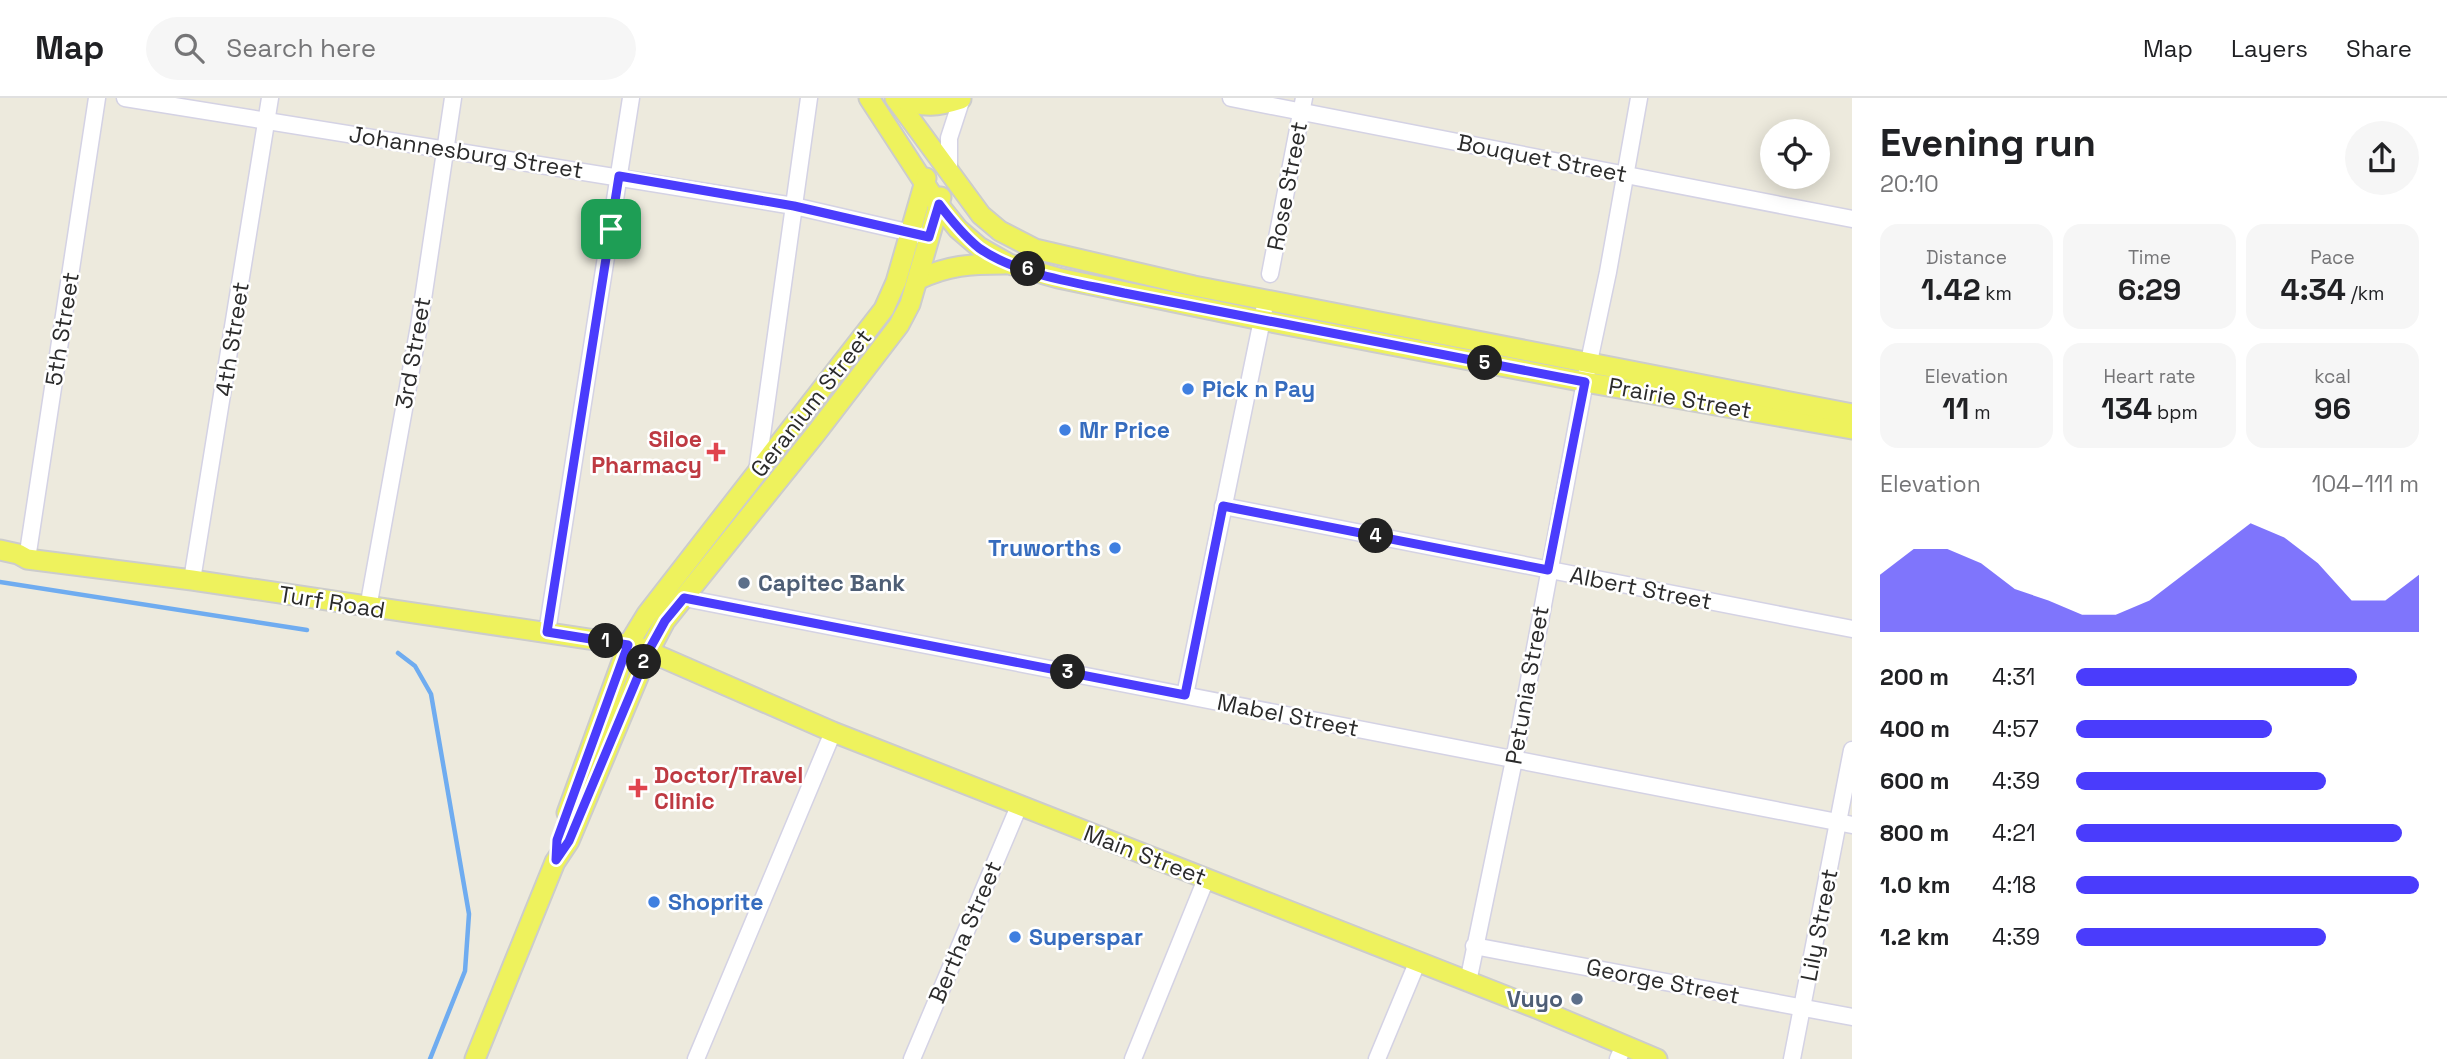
<!DOCTYPE html>
<meta charset="utf-8">
<style>
:root{--surface:#fff;--page:#f6f6f6;--text:#202124;--muted:#757577;--line:#e0e0e0;--accent:#4a3cfc}
body{margin:0;font-family:"Space Grotesk",sans-serif;background:var(--page);color:var(--text);height:100vh;display:flex;flex-direction:column;font-size:26px;white-space:nowrap}
*{box-sizing:border-box;margin:0}
p{font-size:23px;color:var(--muted)}
.icon{flex:none;width:38px;height:38px;fill:none;stroke:currentColor;stroke-width:2;stroke-linecap:round;stroke-linejoin:round}
.map{position:relative;flex:1;overflow:hidden}
.sheet{display:flex;flex-direction:column;background:var(--surface);width:595px}
.sheet>*{flex:none}
.buttons{position:absolute;left:1760px;top:21px;display:grid;gap:14px}
.buttons a{display:grid;place-items:center;width:70px;height:70px;border-radius:50%;background:var(--surface);box-shadow:0 4px 18px #0003;font-size:35px}
.pin{position:absolute;display:grid;place-items:center;width:60px;height:60px;color:#fff;margin:-30px;border-radius:14px;box-shadow:0 4px 10px #0006}
.km{position:absolute;width:35px;height:35px;margin:-18px;border-radius:50%;background:#222;color:#fff;font-size:19px;line-height:35px;text-align:center}
.round{display:grid;place-items:center;flex:none;width:74px;height:74px;border-radius:37px;background:var(--page)}
.head{display:flex;align-items:center;justify-content:space-between;height:119px;padding:0 28px}
h1{font-size:38px;font-weight:600;line-height:52px}
.metrics{display:grid;grid-template-columns:repeat(3,1fr);gap:10px;height:119px;padding:7px 28px}
.metrics div{display:grid;align-content:center;border-radius:18px;background:var(--page);text-align:center}
.metrics b{font-size:30px;font-weight:600}
.metrics small{font-size:19px;font-weight:400}
.metrics p{font-size:19px}
.chart{height:196px;padding:14px 28px}
.chart p{display:flex;justify-content:space-between}
.chart svg{width:100%;height:126px;margin-top:7px;fill:var(--accent);opacity:.7}
ul{padding:0 28px;list-style:none;font-size:23px}
li{display:grid;grid-template-columns:112px 84px 1fr;align-items:center;height:52px}
li i{height:18px;border-radius:9px;background:var(--accent)}
header{display:flex;align-items:center;gap:42px;box-sizing:border-box;height:98px;padding:0 35px;background:var(--surface);border-bottom:2px solid var(--line)}
header strong{font-size:33px}
nav{display:flex;gap:38px;margin-inline-start:auto;font-size:24px}
.search{width:490px;height:63px;background:var(--page);display:flex;align-items:center;gap:18px;box-sizing:border-box;padding:0 24px;border-radius:38px;color:var(--muted);font-size:26px}
main{display:flex;flex:1;min-height:0}
.map>svg:first-child{display:block}
</style>
<header>
<strong>Map</strong>
<div class="search"><svg class="icon" aria-label="search" viewBox="0 0 24 24"><circle cx="10" cy="10" r="6"/><path d="M15 15l6 6"/></svg>Search here</div>
<nav><a>Map</a><a>Layers</a><a>Share</a></nav>
</header>
<main>
<div class="map">
<svg width="1852" height="961" viewBox="0 0 1852 961">
<rect width="100%" height="100%" fill="#edeadd"/>
<g fill="none" stroke-linecap="round" stroke-linejoin="round">
<g stroke="#6facf0" stroke-width="4.5">
<polyline points="0,484 307,532"/>
<polyline points="398,555 415,568 431,596 469,816 465,873 430,961"/>
</g>
<defs>
<g id="minor">
<polyline points="125,0 794,108 920,137"/>
<polyline points="1231,0 1852,121"/>
<polyline points="949,75 949,40 962,0"/>
<polyline points="1270,176 1304,0"/>
<polyline points="757,373 809,0"/>
<polyline points="1223,408 1852,531"/>
<polyline points="27,461 97,0"/>
<polyline points="192,482 270,0"/>
<polyline points="684,500 1852,727"/>
<polyline points="368,510 419,228 453,0"/>
<polyline points="547,534 631,0"/>
<polyline points="1185,597 1264,212"/>
<polyline points="1474,848 1852,919"/>
<polyline points="1468,884 1514,662 1587,273 1608,174 1639,0"/>
<polyline points="696,961 833,634"/>
<polyline points="912,961 1019,708"/>
<polyline points="1133,961 1206,781"/>
<polyline points="1377,961 1417,865"/>
<polyline points="1618,961 1624,947"/>
<polyline points="1792,961 1852,652"/>
</g>
<g id="major">
<polyline points="869,0 938,106 958,131 979,149 1009,166 1058,180 1261,222 1585,284 1852,331"/>
<polyline points="895,0 981,117 1000,133 1035,151 1194,188 1852,316"/>
<path d="M901,0C923,11 939,8 961,1"/>
<path d="M917,182C948,167 971,166 1004,166"/>
<polyline points="0,452 18,456 27,461 192,482 636,548 833,634 1536,910 1657,961"/>
<polyline points="567,715 628,547 647,516 884,211 896,184 926,80"/>
<polyline points="475,961 555,764 569,743 649,553 665,523 817,334 899,227 910,206 941,99"/>
</g>
</defs>
<use href="#minor" stroke="#d4d2e4" stroke-width="19"/>
<use href="#major" stroke="#ccc" stroke-width="23"/>
<use href="#minor" stroke="#fff" stroke-width="16"/>
<use href="#major" stroke="#eef25d" stroke-width="19"/>
</g>
<g fill="none" stroke-linecap="round" stroke-linejoin="round">
<defs>
<path id="route" d="M619,78L794,108L929,139L939,106C951,122 963,137 979,150C1017,177 1079,185 1124,195L1585,284L1548,472L1223,408L1185,597L684,500L665,523L649,552L569,743L556,762L557,742L628,547L547,534Z"/>
</defs>
<use href="#route" stroke="#fff" stroke-width="14"/>
<use href="#route" stroke="#4a3cfc" stroke-width="9"/>
</g>
<g fill="#3f7fe0" stroke="#fff" stroke-width="2.5">
<circle cx="1188" cy="291" r="7"/>
<circle cx="1065" cy="332" r="7"/>
<circle cx="1115" cy="450" r="7"/>
<circle cx="654" cy="804" r="7"/>
<circle cx="1015" cy="839" r="7"/>
</g>
<g fill="#e0444e" stroke="#fff" stroke-width="2.5">
<path d="M712.5 343.5h7v7h7v7h-7v7h-7v-7h-7v-7h7z"/>
<path d="M634.5 679.5h7v7h7v7h-7v7h-7v-7h-7v-7h7z"/>
</g>
<g fill="#5c6f8a" stroke="#fff" stroke-width="2.5">
<circle cx="744" cy="485" r="7"/>
<circle cx="1577" cy="901" r="7"/>
</g>
<g text-anchor="middle" stroke-width="5" stroke-linejoin="round" paint-order="stroke">
<g font-size="23" fill="#2b2b2b" stroke="#fff">
<text transform="translate(466 54) rotate(9)" y="8">Johannesburg Street</text>
<text transform="translate(1542 60) rotate(11)" y="8">Bouquet Street</text>
<text transform="translate(1287 88) rotate(-79)" y="8">Rose Street</text>
<text transform="translate(62 231) rotate(-81)" y="8">5th Street</text>
<text transform="translate(232 241) rotate(-81)" y="8">4th Street</text>
<text transform="translate(413 255) rotate(-80)" y="8">3rd Street</text>
<text transform="translate(1680 300) rotate(10)" y="8">Prairie Street</text>
<text transform="translate(811 305) rotate(-52)" y="8">Geranium Street</text>
<text transform="translate(1641 490) rotate(11)" y="8">Albert Street</text>
<text transform="translate(332 504) rotate(9)" y="8">Turf Road</text>
<text transform="translate(1527 587) rotate(-80)" y="8">Petunia Street</text>
<text transform="translate(1288 617) rotate(11)" y="8">Mabel Street</text>
<text transform="translate(1145 757) rotate(21)" y="8">Main Street</text>
<text transform="translate(1819 827) rotate(-79)" y="8">Lily Street</text>
<text transform="translate(965 834) rotate(-67)" y="8">Bertha Street</text>
<text transform="translate(1663 883) rotate(11)" y="8">George Street</text>
</g>
<g font-size="23" font-weight="bold" fill="#366cbe" stroke="#fff" text-anchor="start">
<text x="1202" y="299">Pick n Pay</text>
<text x="1079" y="340">Mr Price</text>
<text x="1101" y="458" text-anchor="end">Truworths</text>
<text x="668" y="812">Shoprite</text>
<text x="1029" y="847">Superspar</text>
</g>
<g font-size="23" font-weight="bold" fill="#be3a42" stroke="#fff" text-anchor="end">
<text x="702" y="349">Siloe<tspan x="702" dy="26">Pharmacy</tspan></text>
<text x="654" y="685" text-anchor="start">Doctor/Travel<tspan x="654" dy="26">Clinic</tspan></text>
</g>
<g font-size="23" font-weight="bold" fill="#4e5e75" stroke="#fff" text-anchor="start">
<text x="758" y="493">Capitec Bank</text>
<text x="1563" y="909" text-anchor="end">Vuyo</text>
</g>
</g>
</svg>
<div class="buttons">
<a><svg class="icon" aria-label="locate" viewBox="0 0 24 24"><circle cx="12" cy="12" r="6"/><path d="M12 2v4M12 18v4M2 12h4M18 12h4"/></svg></a>
</div>
<div class="pin" style="left:611px;top:131px;background:#1e9e55"><svg class="icon" aria-label="arrive" viewBox="0 0 24 24"><path d="M6 21V4h12l-3 4 3 4H6"/></svg></div>
<b class="km" style="left:606px;top:543px">1</b>
<b class="km" style="left:644px;top:564px">2</b>
<b class="km" style="left:1068px;top:574px">3</b>
<b class="km" style="left:1376px;top:438px">4</b>
<b class="km" style="left:1485px;top:265px">5</b>
<b class="km" style="left:1028px;top:171px">6</b>
</div>
<section class="sheet">
<div class="head"><div><h1>Evening run</h1><p>20:10</p></div><a class="round"><svg class="icon" aria-label="share" viewBox="0 0 24 24"><path d="M12 15V3M7 8l5-5 5 5M5 13v7h14v-7"/></svg></a></div>
<div class="metrics">
<div><p>Distance</p><b>1.42<small> km</small></b></div>
<div><p>Time</p><b>6:29</b></div>
<div><p>Pace</p><b>4:34<small> /km</small></b></div>
</div>
<div class="metrics">
<div><p>Elevation</p><b>11<small> m</small></b></div>
<div><p>Heart rate</p><b>134<small> bpm</small></b></div>
<div><p>kcal</p><b>96</b></div>
</div>
<div class="chart"><p><span>Elevation</span>104–111 m</p>
<svg viewBox="0 0 160 44" preserveAspectRatio="none"><path d="M0 44V24L10 15L20 15L30 20L40 29L50 33L60 38L70 38L80 33L90 24L100 15L110 6L120 11L130 20L140 33L150 33L160 24V44z"/></svg>
</div>
<ul>
<li><b>200 m</b>4:31<i style="width:82%"></i></li>
<li><b>400 m</b>4:57<i style="width:57%"></i></li>
<li><b>600 m</b>4:39<i style="width:73%"></i></li>
<li><b>800 m</b>4:21<i style="width:95%"></i></li>
<li><b>1.0 km</b>4:18<i style="width:100%"></i></li>
<li><b>1.2 km</b>4:39<i style="width:73%"></i></li>
</ul>
</section>
</main>
